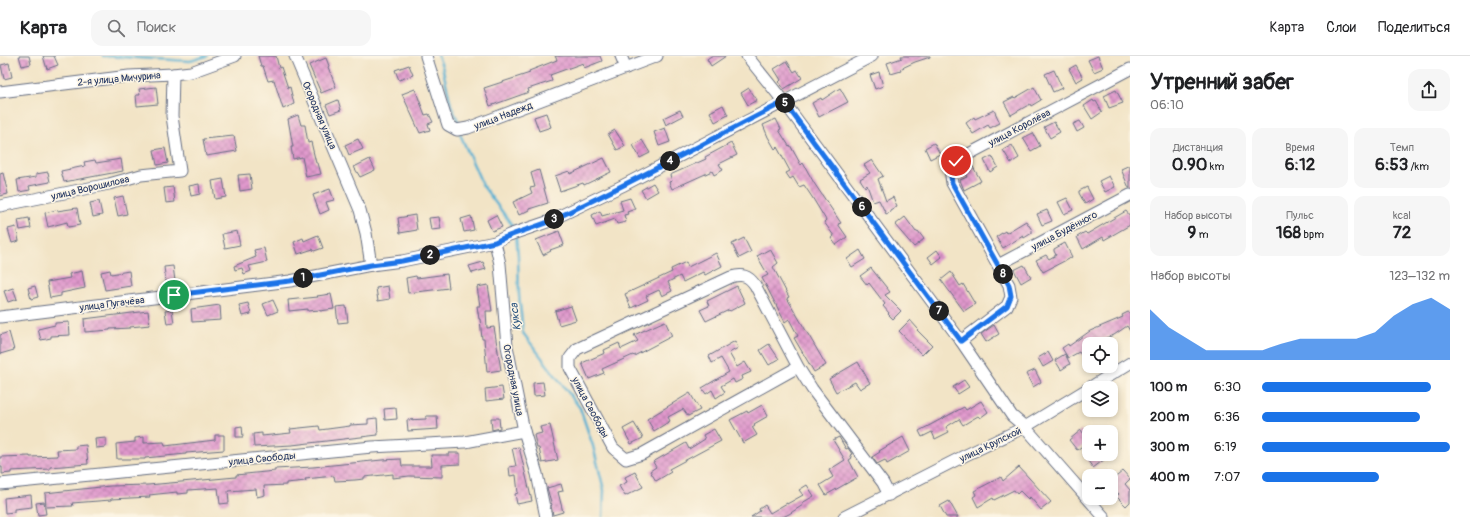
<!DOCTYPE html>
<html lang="ru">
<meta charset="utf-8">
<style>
:root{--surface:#fff;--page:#f6f6f6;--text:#202124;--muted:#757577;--line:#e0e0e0;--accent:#1a73e8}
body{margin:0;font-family:Pangolin,sans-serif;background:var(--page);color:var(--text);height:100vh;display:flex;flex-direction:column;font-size:15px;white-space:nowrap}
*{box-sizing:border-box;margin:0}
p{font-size:13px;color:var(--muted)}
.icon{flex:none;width:22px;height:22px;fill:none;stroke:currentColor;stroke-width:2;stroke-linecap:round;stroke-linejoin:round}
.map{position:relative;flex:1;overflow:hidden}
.details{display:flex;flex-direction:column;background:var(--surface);width:340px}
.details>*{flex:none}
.fabs{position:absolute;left:1082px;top:281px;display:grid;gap:8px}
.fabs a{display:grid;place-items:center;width:36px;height:36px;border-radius:8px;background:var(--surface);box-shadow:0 2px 6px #0003;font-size:20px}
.pin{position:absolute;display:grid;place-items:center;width:34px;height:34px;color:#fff;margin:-17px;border:2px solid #fff;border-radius:50%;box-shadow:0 1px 4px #0007}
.km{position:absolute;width:20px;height:20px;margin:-10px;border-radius:50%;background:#222;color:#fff;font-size:11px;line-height:20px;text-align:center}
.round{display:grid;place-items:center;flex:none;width:42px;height:42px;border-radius:12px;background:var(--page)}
.summary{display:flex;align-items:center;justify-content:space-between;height:68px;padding:0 20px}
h1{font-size:22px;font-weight:700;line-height:30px}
.metrics{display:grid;grid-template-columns:repeat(3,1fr);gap:6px;height:68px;padding:4px 20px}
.metrics div{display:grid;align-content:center;border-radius:10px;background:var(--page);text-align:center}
.metrics b{font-size:17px;font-weight:700}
.metrics small{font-size:11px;font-weight:400}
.metrics p{font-size:11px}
.chart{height:112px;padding:8px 20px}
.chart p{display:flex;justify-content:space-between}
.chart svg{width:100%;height:72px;margin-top:4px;fill:var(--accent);opacity:.7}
ul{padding:0 20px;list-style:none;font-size:13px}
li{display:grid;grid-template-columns:64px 48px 1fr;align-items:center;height:30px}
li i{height:10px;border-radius:5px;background:var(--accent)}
header{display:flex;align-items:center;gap:24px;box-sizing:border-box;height:56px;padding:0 20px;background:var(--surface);border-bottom:1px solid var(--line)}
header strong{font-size:19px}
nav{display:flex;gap:22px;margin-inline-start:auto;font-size:14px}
.search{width:280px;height:36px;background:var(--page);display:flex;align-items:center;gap:10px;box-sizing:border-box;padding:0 14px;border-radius:12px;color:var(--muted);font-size:15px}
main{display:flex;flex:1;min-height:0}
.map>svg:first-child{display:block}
</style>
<header>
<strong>Карта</strong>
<div class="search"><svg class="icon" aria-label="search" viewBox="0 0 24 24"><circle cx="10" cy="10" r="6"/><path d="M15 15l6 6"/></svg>Поиск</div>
<nav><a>Карта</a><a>Слои</a><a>Поделиться</a></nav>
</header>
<main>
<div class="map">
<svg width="1130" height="461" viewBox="0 0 1130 461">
<defs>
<pattern id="building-cross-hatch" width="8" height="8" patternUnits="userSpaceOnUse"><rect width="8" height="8" fill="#e098cc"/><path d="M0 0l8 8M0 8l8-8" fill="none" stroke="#b57ca9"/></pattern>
</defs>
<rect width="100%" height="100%" fill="#fcf5e5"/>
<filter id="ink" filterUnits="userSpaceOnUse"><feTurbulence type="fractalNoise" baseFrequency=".025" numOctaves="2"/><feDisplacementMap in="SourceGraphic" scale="8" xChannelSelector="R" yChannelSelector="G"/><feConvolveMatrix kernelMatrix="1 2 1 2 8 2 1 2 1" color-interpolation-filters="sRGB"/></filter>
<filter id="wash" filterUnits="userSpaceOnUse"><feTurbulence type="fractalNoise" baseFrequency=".012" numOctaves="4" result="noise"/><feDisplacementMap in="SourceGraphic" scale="16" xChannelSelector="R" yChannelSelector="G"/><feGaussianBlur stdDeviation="0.9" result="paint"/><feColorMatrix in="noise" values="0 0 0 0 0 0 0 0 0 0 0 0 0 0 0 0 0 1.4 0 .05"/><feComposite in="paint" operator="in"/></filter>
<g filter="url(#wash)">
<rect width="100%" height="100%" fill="#f2e4c6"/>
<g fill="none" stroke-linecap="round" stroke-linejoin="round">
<g stroke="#55b0d3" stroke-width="2.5">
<polyline points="103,0 190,5 207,0"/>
<polyline points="438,0 442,10 451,49 460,69"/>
<polyline points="460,78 483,130 515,173"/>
<polyline points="516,180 518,199 519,239 523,277 580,352 593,390 604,434 603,461"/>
</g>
</g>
<g id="blocks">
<g fill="url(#building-cross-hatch)">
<polygon points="19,0 29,0 31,8 22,10"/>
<polygon points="43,0 54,0 58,9 47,13"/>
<polygon points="258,0 276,0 279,12 281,11 288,32 290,31 294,48 283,53 274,24 268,25 263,10 261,10"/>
<polygon points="555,0 600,0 602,5 584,12 583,7 550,19 552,25 528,33 529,36 490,50 484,32 530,17 529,15 557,4"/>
<polygon points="711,0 726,0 711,10 707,3"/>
<polygon points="901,0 930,0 930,1 915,6 900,13 901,15 891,18 887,7 902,2"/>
<polygon points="1098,0 1103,12 1094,16 1088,4"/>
<polygon points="326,2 329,10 328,11 336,31 321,37 309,9"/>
<polygon points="787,5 794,16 797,14 802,22 784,33 779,26 781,24 774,13"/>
<polygon points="9,7 12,21 4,23 1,9"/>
<polygon points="409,9 413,19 399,24 395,14"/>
<polygon points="1076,9 1083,22 1076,26 1069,13"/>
<polygon points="1054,14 1062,32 1053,36 1045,18"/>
<polygon points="879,16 883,30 875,33 870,19"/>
<polygon points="156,31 158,48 137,50 136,39 140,39 139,33"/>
<polygon points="1034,31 1041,44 1031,50 1030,48 1011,59 1004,46 1014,41 1015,42"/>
<polygon points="749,32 757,44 748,49 741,37"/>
<polygon points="840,32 848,46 819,61 812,47 821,42 822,44"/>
<polygon points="415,33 425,59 429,58 433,66 428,68 430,74 420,77 402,38"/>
<polygon points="1116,34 1123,47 1109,52 1104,40"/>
<polygon points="338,44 341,54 330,58 326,49"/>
<polygon points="1093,44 1094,46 1096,45 1102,56 1092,63 1084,50"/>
<polygon points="723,49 728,59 715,66 710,56"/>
<polygon points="680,54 683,60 666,69 663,62"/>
<polygon points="994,54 1000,67 990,72 988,69 973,78 966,67 974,61 975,63"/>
<polygon points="546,57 551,71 539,75 534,61"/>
<polygon points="298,59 301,69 305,69 308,87 311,86 316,107 318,107 321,118 306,121 302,101 293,103 291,91 293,91 288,63"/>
<polygon points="776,63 781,73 779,74 789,90 790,89 801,109 803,107 814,127 841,167 838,168 847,181 836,189 831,182 834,180 824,166 826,164 812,141 804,129 799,131 793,121 790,123 786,117 790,115 777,91 775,93 768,81 763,69"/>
<polygon points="1080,65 1084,72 1077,76 1073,68"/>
<polygon points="1054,66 1060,76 1050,82 1044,71"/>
<polygon points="665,72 670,86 659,90 654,76"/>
<polygon points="615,74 625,90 617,94 608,78"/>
<polygon points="1033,77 1040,90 1031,95 1023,82"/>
<polygon points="234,80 237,95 206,100 203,83"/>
<polygon points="358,83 363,93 349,99 345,89"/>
<polygon points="642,84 650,97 640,102 633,89"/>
<polygon points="731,87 737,99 719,108 723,114 714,119 712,115 672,133 669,126 672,125 670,119 706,103 705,101"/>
<polygon points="934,87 940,98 930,103 925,92"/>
<polygon points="1012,89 1019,102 1011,107 1003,94"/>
<polygon points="165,92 168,107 157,109 154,94"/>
<polygon points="992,100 998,111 990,116 984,104"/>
<polygon points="604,102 611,116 584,129 583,127 560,135 555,120 569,115 570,118"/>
<polygon points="121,103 123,115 64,126 61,115 85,110 84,106 95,104 96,107"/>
<polygon points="370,103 375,114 360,121 354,111"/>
<polygon points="872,104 883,120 878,123 886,145 893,141 897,150 890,154 890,156 886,158 879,144 873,146 867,129 865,131 860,123 870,117 864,109"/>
<polygon points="972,109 981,125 964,134 960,124 967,121 963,114"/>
<polygon points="1130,109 1130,132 1129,132 1121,113"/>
<polygon points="539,114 548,147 529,153 529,154 519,159 513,146 532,137 530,132 535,131 531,117"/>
<polygon points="48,116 50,126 29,130 30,134 19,136 17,124 36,121 36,118"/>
<polygon points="3,117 8,138 0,140 0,118"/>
<polygon points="250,118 252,133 240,135 238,119"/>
<polygon points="1109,120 1115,131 1105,136 1099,125"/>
<polygon points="223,123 226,141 215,143 212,125"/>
<polygon points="653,127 658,135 646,142 641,134"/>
<polygon points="199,128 200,138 191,140 189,130"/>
<polygon points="173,131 175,146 166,147 164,132"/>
<polygon points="1087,131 1093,143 1085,148 1079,137 1079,135"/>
<polygon points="330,133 334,144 326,146 329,154 320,158 313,139"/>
<polygon points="123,140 127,158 118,160 114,142"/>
<polygon points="630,142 635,153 627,156 628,158 624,159 626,166 617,168 615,163 596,170 592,159 600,155 602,160 623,154 620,145"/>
<polygon points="1067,142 1073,154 1064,158 1058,146"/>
<polygon points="99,145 102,159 93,161 90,147"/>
<polygon points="77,152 80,169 68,171 67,166 48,171 45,157 56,154 57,155"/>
<polygon points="1047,154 1052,165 1042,169 1037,158"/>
<polygon points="1126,155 1130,160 1130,169 1104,184 1103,181 1083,193 1077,181 1085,176 1087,178"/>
<polygon points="415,159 417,174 400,177 398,162"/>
<polygon points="496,159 502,171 492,175 487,164"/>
<polygon points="471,160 474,174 464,176 461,163"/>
<polygon points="439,161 441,173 431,174 429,162"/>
<polygon points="905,161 916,176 918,175 924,183 914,191 895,169"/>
<polygon points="29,162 31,172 20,174 18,164"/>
<polygon points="1026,165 1032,174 1032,177 1024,182 1023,180 1003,192 996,181 1005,175 1006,177"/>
<polygon points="16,171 19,185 12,187 8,173"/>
<polygon points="237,175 240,189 225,192 222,178"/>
<polygon points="559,175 564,189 550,194 551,195 543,199 536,184"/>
<polygon points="318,179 323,192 314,195 313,193 298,198 294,186 303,182 304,185"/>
<polygon points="744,182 751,196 739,202 732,188"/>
<polygon points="1065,187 1072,201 1043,216 1036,204 1046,199 1049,203 1056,199 1054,195 1054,193"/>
<polygon points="264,192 267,206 249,210 251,215 244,218 242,212 235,214 234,210 256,201 254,194"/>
<polygon points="770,193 778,207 773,211 789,241 787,242 826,309 814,316 794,282 798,280 789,263 785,266 762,222 768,219 757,200"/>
<polygon points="860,194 865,203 852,211 847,203"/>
<polygon points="937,194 942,201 933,208 928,201"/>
<polygon points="716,197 722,210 705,219 703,216 683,226 680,220 668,226 672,235 662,240 659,234 646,240 648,244 631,252 625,238 672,216 671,213 686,206 688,211"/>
<polygon points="483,206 486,213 472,217 469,210"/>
<polygon points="1024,209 1031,221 1021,227 1014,214"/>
<polygon points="173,210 175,225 166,226 164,211"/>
<polygon points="871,212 890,236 885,239 901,255 893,263 888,258 889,257 883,250 885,248 869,227 867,229 860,220"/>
<polygon points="110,214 111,218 129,215 131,230 105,234 101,216"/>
<polygon points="82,215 85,232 61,237 61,240 50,242 47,226 70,222 69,218"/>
<polygon points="951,216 960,230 963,228 975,248 964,255 941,224"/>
<polygon points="447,218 449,232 408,237 406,222 416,220 417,222"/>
<polygon points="488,229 492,255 486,255 487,272 494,271 501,314 487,316 484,283 482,283 480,263 479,263 477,250 480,250 477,231"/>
<polygon points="35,230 38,241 31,243 28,232"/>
<polygon points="388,230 390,243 378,245 376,232"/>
<polygon points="737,230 745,247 730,255 729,254 706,265 700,254 709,250 707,245"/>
<polygon points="13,232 17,243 8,246 4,235"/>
<polygon points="331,238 334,253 320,255 320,254 308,255 308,253 289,255 288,244 318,241 317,240"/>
<polygon points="273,244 278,255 268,259 263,248"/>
<polygon points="248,247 251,258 242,260 239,249"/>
<polygon points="220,249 221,264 192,266 191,253"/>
<polygon points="346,250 348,266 338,267 336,251"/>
<polygon points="571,250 576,264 559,269 555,255"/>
<polygon points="172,254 174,267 167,268 165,255"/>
<polygon points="148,255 150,269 130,271 130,272 110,273 110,274 85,276 84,263"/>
<polygon points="1128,256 1130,257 1130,275 1127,270 1114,279 1089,288 1086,290 1088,293 1081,299 1079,296 1068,302 1062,292 1068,288 1069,290 1090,275 1123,261 1122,259"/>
<polygon points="910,264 918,273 917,274 932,289 922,299 899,275"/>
<polygon points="665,265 672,280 634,300 633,299 602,313 604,317 589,323 582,307 605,297 604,294 619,287 621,293 638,285 634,279"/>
<polygon points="69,266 70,279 51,280 51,282 41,284 38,273 55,269 55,267"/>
<polygon points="994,269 999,278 986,286 981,278"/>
<polygon points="9,276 14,294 0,298 0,279"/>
<polygon points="735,285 738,292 729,297 737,311 745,306 751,316 742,320 743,323 735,327 733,323 721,330 725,336 716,342 712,334 706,338 702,332 729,316 721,302 712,307 709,300"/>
<polygon points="769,288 779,303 769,309 760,294"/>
<polygon points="1048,296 1053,305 1043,311 1038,302"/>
<polygon points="1065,298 1070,308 1061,314 1055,304"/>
<polygon points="858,306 870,327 860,333 855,326 836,336 829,323"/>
<polygon points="1035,314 1041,326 1033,331 1026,318"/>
<polygon points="964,324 969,331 958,338 953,331"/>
<polygon points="543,326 545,339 534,340 533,327"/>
<polygon points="502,331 504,343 486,345 485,333"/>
<polygon points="690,337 700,354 688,360 683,353 668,361 670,365 654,375 647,363"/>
<polygon points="981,345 988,356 980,362 978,360 963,369 959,363 946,371 949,376 935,383 932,376 922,381 919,375 964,351 966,354"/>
<polygon points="762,349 768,360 754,368 755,369 752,371 757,379 743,387 730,364 747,355 748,357"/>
<polygon points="396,352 397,363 385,364 384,353"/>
<polygon points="426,360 437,360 438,373 408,375 407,364 426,363"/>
<polygon points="377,362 378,379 292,389 254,391 253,378 262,377 262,380 291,377 290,373 319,370 320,374 350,370 350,369 368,368 368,363"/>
<polygon points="491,362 499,362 500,372 492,374"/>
<polygon points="634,367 643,382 631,388 623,373"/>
<polygon points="550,369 558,404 542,407 539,392 537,392 534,379 542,377 540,371"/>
<polygon points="242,370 243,381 236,381 236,371"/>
<polygon points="714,373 721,385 669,413 671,416 656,425 650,415 656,411 653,406 686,387 689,393 705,383 703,379"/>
<polygon points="1081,374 1089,385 1077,394 1069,384"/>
<polygon points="215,379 224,379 224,394 186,397 186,398 145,402 145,403 117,403 116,388 135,386 135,382 144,381 144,387 164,386 165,390 215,384"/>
<polygon points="839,381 846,393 848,392 852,398 850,399 852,402 849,404 858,421 826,439 820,429 833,421 829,414 845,404 833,384"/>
<polygon points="903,381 910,395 887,408 885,404 877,408 872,401 880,396 879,395"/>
<polygon points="106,382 106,391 96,392 95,383"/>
<polygon points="86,389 88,408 50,411 50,413 11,415 11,417 2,418 2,411 0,411 0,401 30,400 30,401 58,400 57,394 76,393 76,390"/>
<polygon points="519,391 532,445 517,448 515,438 518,437 516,419 510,420 509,411 516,410 512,392"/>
<polygon points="449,397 460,397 460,408 442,409 442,421 409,420 393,422 393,418 364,421 364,423 355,424 335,425 334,420 305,423 306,425 286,427 286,429 264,430 265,439 257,441 256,433 228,435 229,447 220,448 218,432 188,434 188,437 177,438 177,436 149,439 150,441 111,443 111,444 72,447 73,450 46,451 45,437 110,430 148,429 236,421 236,419 275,415 275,413 313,411 382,404 401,403 402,410 432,410 431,399 449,399"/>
<polygon points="1083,398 1101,398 1105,403 1093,412"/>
<polygon points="1019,411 1051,446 1041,454 1030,441 1028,443 1020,435 1017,438 1014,434 994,444 993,442 978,451 973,441 976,439 974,435 1001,421 1003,425"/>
<polygon points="1123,415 1130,423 1125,428 1130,434 1130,446 1126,450 1116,440 1119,438 1111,430 1111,425"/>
<polygon points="635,416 643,431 625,440 619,430 627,426 625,421"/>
<polygon points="561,428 563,435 558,436 563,456 553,459 551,450 552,449 547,432"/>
<polygon points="807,429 814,440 802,447 803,449 789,458 783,461 751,461 760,455 759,453 765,449 770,457 787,447 787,448 803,439 799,434"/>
<polygon points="31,439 32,451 14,453 14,456 5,457 4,442"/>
<polygon points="949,445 958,461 946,461 940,450"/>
<polygon points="44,446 46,458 38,459 36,447"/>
</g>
</g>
</g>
<g filter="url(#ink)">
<use href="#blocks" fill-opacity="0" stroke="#666e82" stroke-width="1"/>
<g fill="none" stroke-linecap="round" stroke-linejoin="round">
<defs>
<g id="minor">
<polyline points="295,0 360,154 366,177 371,209"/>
<polyline points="426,0 448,69 457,74 468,72 657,0"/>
<polyline points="621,0 626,12"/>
<polyline points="747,0 784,46 961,285 1012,360 1025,371 1104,461"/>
<polyline points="0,36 129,20 173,18 191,16 235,0"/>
<polyline points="0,150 109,128 141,119 180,115 172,60 173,18"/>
<polyline points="495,186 500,208 507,290 524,375 537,418 546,461"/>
<polyline points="998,209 1130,139"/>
<polyline points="0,261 290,225 371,209 402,205 495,186 509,179 547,166 622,130 872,0"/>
<polyline points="961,285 1007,250 1011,241 1009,229 952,127 950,113 956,105 965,100 1130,13"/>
<path d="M798,311L642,398L626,403L613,392L570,312V302L577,293L731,221C742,218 748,219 755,229L798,311L812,333L883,427L889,439"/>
<polyline points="0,428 372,391 465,386 524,375"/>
<polyline points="844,461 966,399 1025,371 1130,307"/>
</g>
</defs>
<use href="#minor" stroke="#666e82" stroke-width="13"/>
<use href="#minor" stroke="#fff" stroke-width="11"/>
</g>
</g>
<g fill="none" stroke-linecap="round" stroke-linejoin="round" filter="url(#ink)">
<defs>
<path id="route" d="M174,239L290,225L371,209L402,205L495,186C513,177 532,173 550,165C629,128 706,86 784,46L961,285L1007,250L1011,240L1009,229L952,127L950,113L956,105"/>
</defs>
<use href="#route" stroke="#fff" stroke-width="8"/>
<use href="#route" stroke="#1a73e8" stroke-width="5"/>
</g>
<g text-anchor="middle" stroke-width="3" stroke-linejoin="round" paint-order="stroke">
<g font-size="10" fill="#1b2f5e" stroke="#fcf5e5">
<text transform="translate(119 22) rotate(-5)" y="4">2-я улица Мичурина</text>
<text transform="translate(320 59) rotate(67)" y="4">Огородная улица</text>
<text transform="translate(503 59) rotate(-21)" y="4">улица Надежд</text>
<text transform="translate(1019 71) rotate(-28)" y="4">улица Королёва</text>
<text transform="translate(90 131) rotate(-13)" y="4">улица Ворошилова</text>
<text transform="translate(1064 174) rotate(-28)" y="4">улица Будённого</text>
<text transform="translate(112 247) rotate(-7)" y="4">улица Пугачёва</text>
<text transform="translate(514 324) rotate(79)" y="4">Огородная улица</text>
<text transform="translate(591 351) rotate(62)" y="4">улица Свободы</text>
<text transform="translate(990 388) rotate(-26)" y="4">улица Крупской</text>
<text transform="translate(262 402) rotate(-6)" y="4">улица Свободы</text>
</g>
<g font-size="11" font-style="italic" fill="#2c5681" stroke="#fcf5e5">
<text transform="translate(515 261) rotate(-97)" y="4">Кукса</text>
</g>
</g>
</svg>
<div class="fabs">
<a><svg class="icon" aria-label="locate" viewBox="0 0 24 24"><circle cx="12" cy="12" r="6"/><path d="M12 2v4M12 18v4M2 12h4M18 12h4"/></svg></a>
<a><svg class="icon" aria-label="layers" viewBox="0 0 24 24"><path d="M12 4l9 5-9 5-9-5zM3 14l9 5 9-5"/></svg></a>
<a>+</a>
<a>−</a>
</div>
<div class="pin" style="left:174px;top:239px;background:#1e9e55"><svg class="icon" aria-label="arrive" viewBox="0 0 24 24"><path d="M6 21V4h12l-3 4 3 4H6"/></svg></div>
<div class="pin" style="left:956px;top:105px;background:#d93025"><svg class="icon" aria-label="check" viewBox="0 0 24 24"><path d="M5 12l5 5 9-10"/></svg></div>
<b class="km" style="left:303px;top:222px">1</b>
<b class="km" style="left:430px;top:199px">2</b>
<b class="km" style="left:554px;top:163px">3</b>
<b class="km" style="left:670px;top:105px">4</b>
<b class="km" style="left:785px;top:47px">5</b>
<b class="km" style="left:862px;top:151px">6</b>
<b class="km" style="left:939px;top:255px">7</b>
<b class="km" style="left:1003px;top:218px">8</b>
</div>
<section class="details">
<div class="summary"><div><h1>Утренний забег</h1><p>06:10</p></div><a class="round"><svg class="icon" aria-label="share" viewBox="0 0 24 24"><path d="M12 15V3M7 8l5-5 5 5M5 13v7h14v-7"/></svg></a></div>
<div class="metrics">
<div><p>Дистанция</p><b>0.90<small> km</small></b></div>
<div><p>Время</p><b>6:12</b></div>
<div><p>Темп</p><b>6:53<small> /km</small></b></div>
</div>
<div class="metrics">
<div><p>Набор высоты</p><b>9<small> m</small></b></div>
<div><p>Пульс</p><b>168<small> bpm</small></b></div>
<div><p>kcal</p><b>72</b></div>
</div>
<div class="chart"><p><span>Набор высоты</span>123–132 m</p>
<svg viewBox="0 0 160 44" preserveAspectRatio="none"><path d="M0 44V13L10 24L20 31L30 38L40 38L50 38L60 38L70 34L80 31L90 31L100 31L110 31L120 27L130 17L140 10L150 6L160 13V44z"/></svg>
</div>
<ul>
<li><b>100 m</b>6:30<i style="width:90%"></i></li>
<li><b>200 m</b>6:36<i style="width:84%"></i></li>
<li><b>300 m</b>6:19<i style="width:100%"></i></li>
<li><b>400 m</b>7:07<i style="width:62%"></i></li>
</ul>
</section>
</main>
